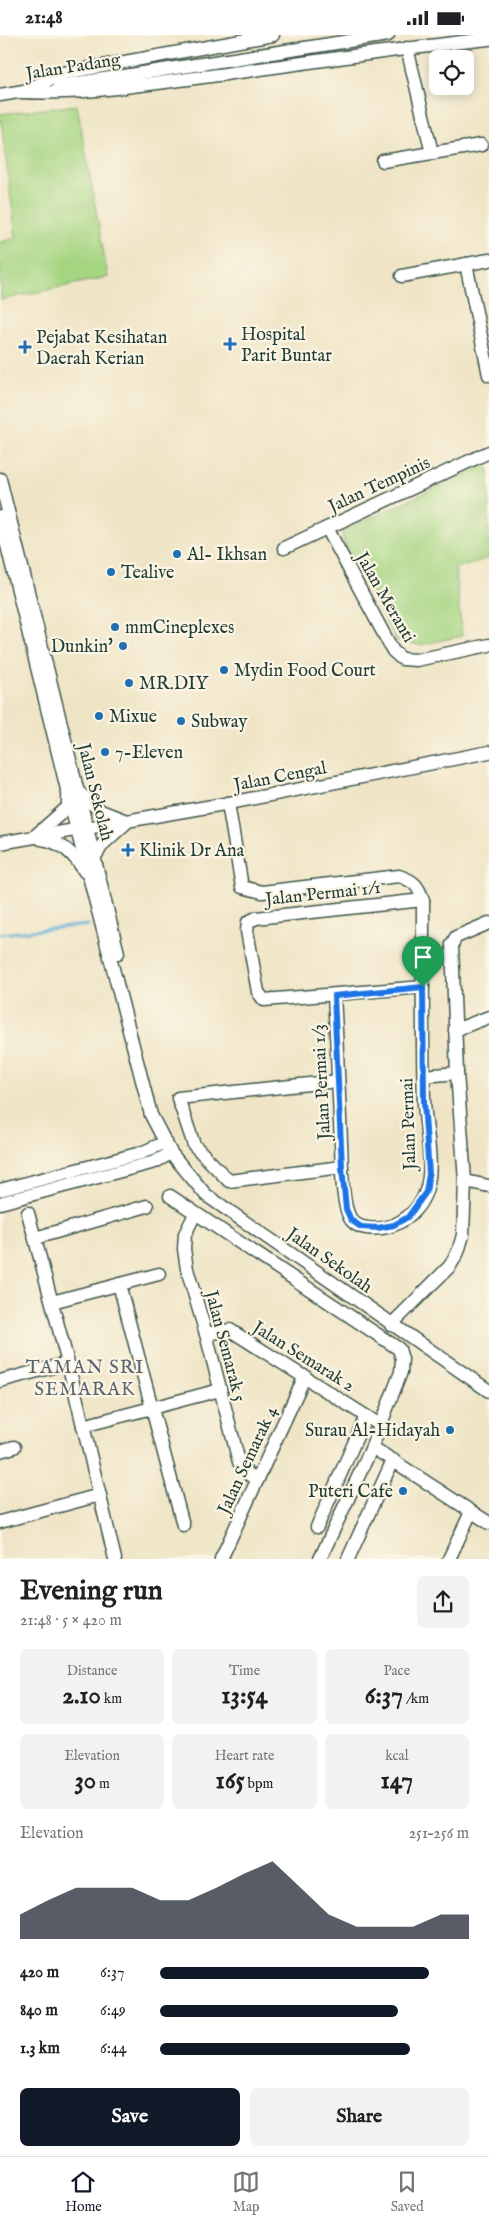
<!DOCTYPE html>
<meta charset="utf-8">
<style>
:root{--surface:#fff;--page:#f2f2f2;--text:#202124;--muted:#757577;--line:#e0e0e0;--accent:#111827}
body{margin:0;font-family:"IM FELL English",serif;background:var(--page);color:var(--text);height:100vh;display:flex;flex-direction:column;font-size:19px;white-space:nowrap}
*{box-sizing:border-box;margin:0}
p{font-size:16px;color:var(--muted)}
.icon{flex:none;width:28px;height:28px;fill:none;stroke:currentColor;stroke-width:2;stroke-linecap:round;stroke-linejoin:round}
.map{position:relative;height:1524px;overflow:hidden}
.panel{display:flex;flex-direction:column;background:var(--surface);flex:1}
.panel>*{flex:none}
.controls{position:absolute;left:429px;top:15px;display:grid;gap:10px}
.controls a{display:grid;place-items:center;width:45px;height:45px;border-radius:8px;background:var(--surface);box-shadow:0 2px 12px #0003;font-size:25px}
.pin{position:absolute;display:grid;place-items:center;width:42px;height:42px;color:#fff;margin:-51px -21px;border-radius:50% 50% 50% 0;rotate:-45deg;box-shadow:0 0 5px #0007}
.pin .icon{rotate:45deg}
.round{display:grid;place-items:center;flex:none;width:52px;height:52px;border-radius:8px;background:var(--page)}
.summary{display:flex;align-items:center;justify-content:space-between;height:85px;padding:0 20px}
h1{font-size:28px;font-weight:700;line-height:38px}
.stats{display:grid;grid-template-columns:repeat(3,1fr);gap:8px;height:85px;padding:5px 20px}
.stats div{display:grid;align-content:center;border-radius:8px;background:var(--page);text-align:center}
.stats b{font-size:25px;font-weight:700}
.stats small{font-size:14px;font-weight:400}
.stats p{font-size:14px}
.chart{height:140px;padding:10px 20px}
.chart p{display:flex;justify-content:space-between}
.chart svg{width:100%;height:90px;margin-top:5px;fill:var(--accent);opacity:.7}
.cta{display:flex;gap:10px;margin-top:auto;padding:10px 20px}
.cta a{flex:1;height:58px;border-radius:8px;background:var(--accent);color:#fff;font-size:20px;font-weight:700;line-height:58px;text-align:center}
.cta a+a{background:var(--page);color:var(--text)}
ul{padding:0 20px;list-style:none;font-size:16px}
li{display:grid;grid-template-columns:80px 60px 1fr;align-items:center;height:38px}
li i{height:12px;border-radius:6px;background:var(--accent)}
.status{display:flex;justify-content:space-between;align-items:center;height:35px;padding:0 25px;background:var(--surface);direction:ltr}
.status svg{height:14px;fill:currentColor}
.menu{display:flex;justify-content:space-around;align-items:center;height:70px;border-top:1px solid var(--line);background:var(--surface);font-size:14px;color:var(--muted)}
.menu a{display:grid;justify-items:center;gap:2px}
.menu .current{color:var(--accent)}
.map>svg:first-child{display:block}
</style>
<div class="status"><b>21:48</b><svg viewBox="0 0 49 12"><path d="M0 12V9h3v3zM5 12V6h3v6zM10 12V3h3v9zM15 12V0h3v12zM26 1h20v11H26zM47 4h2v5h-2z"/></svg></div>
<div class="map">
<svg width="489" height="1524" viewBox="0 0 489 1524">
<rect width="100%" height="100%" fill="#fcf5e5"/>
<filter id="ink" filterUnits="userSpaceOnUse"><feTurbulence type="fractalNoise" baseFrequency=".02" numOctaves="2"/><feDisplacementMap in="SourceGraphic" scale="10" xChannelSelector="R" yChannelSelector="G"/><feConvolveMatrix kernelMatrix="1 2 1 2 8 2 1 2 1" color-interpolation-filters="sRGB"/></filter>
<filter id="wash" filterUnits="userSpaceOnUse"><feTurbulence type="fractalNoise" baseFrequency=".0096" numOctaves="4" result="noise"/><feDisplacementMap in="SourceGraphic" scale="20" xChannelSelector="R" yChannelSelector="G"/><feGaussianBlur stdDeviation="1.12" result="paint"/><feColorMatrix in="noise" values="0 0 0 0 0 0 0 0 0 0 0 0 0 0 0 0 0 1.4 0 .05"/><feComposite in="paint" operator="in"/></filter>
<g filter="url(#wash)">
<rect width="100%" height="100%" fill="#efe5c6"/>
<g fill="#a6d582" stroke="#62895b">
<polygon points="77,70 108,242 1,265 0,207 16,203 0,79"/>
<polygon points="484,430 489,434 489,523 455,533 462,601 420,610 397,607 343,506 343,496"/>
</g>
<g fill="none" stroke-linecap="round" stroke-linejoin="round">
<polyline stroke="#5baad5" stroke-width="3" points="0,899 88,890"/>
</g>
</g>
<g filter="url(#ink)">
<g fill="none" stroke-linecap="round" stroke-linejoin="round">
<defs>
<g id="minor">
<polyline points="407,13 432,118"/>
<polyline points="59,51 388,0"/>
<polyline points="24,56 64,38 273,0"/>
<path d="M22,57C85,60 148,49 211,41C303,28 396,14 489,4"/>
<polyline points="0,60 30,55"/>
<polyline points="383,126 481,110"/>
<polyline points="466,229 489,340"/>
<polyline points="402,241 489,225"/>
<polyline points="0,444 118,918"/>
<polyline points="0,482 77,795 151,1080 171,1118 206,1160 489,1356"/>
<polyline points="327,493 393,616 402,624 416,625 489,610"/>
<polyline points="284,513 489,417"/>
<polyline points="78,757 101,776 124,785"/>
<path d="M228,768L242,852L262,857L399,841C414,846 418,850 423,865C423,932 422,999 424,1066C425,1094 435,1129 426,1156C421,1171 409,1183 396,1189C383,1195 358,1197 350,1183C341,1167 342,1128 341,1108C339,1059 337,1010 334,961"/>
<polyline points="35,801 68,772 68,763"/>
<path d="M41,804C60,806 75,820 85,837"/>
<polyline points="0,808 224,769 489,717"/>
<polyline points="94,823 103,809 128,786"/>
<polyline points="423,952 264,965 258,957 247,896 248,887 256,883 423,865"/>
<polyline points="455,995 489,982"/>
<polyline points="424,1041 457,1038"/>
<polyline points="338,1046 178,1063 194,1110 229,1146 342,1132"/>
<polyline points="465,1146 489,1151"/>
<polyline points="0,1155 141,1118 166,1107"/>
<polyline points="170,1161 399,1314 402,1324 401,1337 372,1412 320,1524"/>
<polyline points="0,1168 155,1127 171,1118"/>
<polyline points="28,1178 68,1328 115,1524"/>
<polyline points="195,1179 185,1199 184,1214 187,1234 206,1299 239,1427 248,1439 258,1444"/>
<polyline points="35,1203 147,1171"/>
<polyline points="119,1249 183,1490"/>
<polyline points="52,1267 159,1239"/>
<polyline points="391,1290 450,1231 458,1217 463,1200 465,1146 457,1038 452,909 456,902 489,888"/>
<polyline points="206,1299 230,1295 380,1390"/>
<polyline points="0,1346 68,1328"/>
<polyline points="83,1391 220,1355"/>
<polyline points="372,1412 489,1488"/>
<polyline points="0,1416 14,1412"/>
<polyline points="0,1487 100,1460"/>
<polyline points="317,1492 366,1381"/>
<polyline points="221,1524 305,1341"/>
<polyline points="348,1524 393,1425"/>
<polyline points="449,1524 471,1477"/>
</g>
</defs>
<use href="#minor" stroke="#3e564a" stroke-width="15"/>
<use href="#minor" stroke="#fff" stroke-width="12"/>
</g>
</g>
<g fill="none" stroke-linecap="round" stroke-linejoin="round" filter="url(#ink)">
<defs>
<polygon id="route" points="423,952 424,1067 429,1139 426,1157 408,1182 394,1190 378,1193 361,1192 351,1185 346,1174 342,1132 334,961"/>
</defs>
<use href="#route" stroke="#fff" stroke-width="10"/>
<use href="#route" stroke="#1a73e8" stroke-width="6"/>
</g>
<g fill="#1f6fb2" stroke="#fcf5e5" stroke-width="2">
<path d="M227.5 301.5h5v5h5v5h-5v5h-5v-5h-5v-5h5z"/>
<path d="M22.5 304.5h5v5h5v5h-5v5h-5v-5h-5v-5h5z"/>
<circle cx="177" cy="519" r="5"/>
<circle cx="111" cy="537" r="5"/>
<circle cx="115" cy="592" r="5"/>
<circle cx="123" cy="611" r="5"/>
<circle cx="224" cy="635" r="5"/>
<circle cx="129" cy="648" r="5"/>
<circle cx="99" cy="681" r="5"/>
<circle cx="181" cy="686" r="5"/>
<circle cx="105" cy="717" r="5"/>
<path d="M125.5 807.5h5v5h5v5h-5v5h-5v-5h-5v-5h5z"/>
<circle cx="450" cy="1395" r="5"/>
<circle cx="403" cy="1456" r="5"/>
</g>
<g text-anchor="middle" stroke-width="4.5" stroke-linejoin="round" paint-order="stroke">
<g font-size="18" fill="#1f3d34" stroke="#fcf5e5">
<text transform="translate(73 31) rotate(-9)" y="6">Jalan Padang</text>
<text transform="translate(379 449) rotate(-25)" y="6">Jalan Tempinis</text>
<text transform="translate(386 562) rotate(60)" y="6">Jalan Meranti</text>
<text transform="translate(280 741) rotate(-11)" y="6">Jalan Cengal</text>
<text transform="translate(96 757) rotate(76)" y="6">Jalan Sekolah</text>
<text transform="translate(323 858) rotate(-6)" y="6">Jalan Permai 1/1</text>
<text transform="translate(321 1047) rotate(-93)" y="6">Jalan Permai 1/3</text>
<text transform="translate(408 1089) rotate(-92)" y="6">Jalan Permai</text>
<text transform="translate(330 1225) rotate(35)" y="6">Jalan Sekolah</text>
<text transform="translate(226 1311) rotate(75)" y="6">Jalan Semarak 5</text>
<text transform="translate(304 1321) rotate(32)" y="6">Jalan Semarak 2</text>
<text transform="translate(247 1425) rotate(-65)" y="6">Jalan Semarak 4</text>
</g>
<g font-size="18" fill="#1f3d34" stroke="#fcf5e5" text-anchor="start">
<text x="241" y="305">Hospital<tspan x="241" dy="21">Parit Buntar</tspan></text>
<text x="36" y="308">Pejabat Kesihatan<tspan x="36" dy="21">Daerah Kerian</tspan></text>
<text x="187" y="525">Al- Ikhsan</text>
<text x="121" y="543">Tealive</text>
<text x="125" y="598">mmCineplexes</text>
<text x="113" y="617" text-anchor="end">Dunkin'</text>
<text x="234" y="641">Mydin Food Court</text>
<text x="139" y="654">MR.DIY</text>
<text x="109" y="687">Mixue</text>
<text x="191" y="692">Subway</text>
<text x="115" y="723">7-Eleven</text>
<text x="139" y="821">Klinik Dr Ana</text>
<text x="440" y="1401" text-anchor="end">Surau Al-Hidayah</text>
<text x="393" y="1462" text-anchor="end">Puteri Cafe</text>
</g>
<g font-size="19" letter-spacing="1" fill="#5a6570" stroke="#fcf5e5">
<text x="85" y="1338">TAMAN SRI<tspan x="85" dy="22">SEMARAK</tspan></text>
</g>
</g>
</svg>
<div class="controls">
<a><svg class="icon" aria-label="locate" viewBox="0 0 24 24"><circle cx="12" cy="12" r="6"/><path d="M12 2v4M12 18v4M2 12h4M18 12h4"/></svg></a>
</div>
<div class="pin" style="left:423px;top:952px;background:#1e9e55"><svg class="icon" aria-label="arrive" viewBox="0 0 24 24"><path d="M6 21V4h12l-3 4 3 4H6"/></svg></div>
</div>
<section class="panel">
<div class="summary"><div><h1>Evening run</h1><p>21:48 · 5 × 420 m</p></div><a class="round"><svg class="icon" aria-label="share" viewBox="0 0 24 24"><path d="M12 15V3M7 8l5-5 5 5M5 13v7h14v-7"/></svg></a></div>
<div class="stats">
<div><p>Distance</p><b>2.10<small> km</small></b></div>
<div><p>Time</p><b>13:54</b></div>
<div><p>Pace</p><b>6:37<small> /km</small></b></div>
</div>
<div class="stats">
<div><p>Elevation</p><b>30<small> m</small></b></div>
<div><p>Heart rate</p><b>165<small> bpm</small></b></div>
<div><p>kcal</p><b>147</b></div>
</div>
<div class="chart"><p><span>Elevation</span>251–256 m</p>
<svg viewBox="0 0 160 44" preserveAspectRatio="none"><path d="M0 44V32L10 25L20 19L30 19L40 19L50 25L60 25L70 19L80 12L90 6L100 19L110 32L120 38L130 38L140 38L150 32L160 32V44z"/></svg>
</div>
<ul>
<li><b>420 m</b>6:37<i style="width:87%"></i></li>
<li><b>840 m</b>6:49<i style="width:77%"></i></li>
<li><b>1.3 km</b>6:44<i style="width:81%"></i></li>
</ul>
<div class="cta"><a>Save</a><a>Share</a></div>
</section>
<nav class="menu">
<a class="current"><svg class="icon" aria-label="home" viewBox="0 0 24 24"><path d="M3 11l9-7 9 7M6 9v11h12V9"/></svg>Home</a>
<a><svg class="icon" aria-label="map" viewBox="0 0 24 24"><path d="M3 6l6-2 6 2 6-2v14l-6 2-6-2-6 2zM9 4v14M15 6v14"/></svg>Map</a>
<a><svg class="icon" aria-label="saved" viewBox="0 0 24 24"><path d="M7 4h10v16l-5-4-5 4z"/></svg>Saved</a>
</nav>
